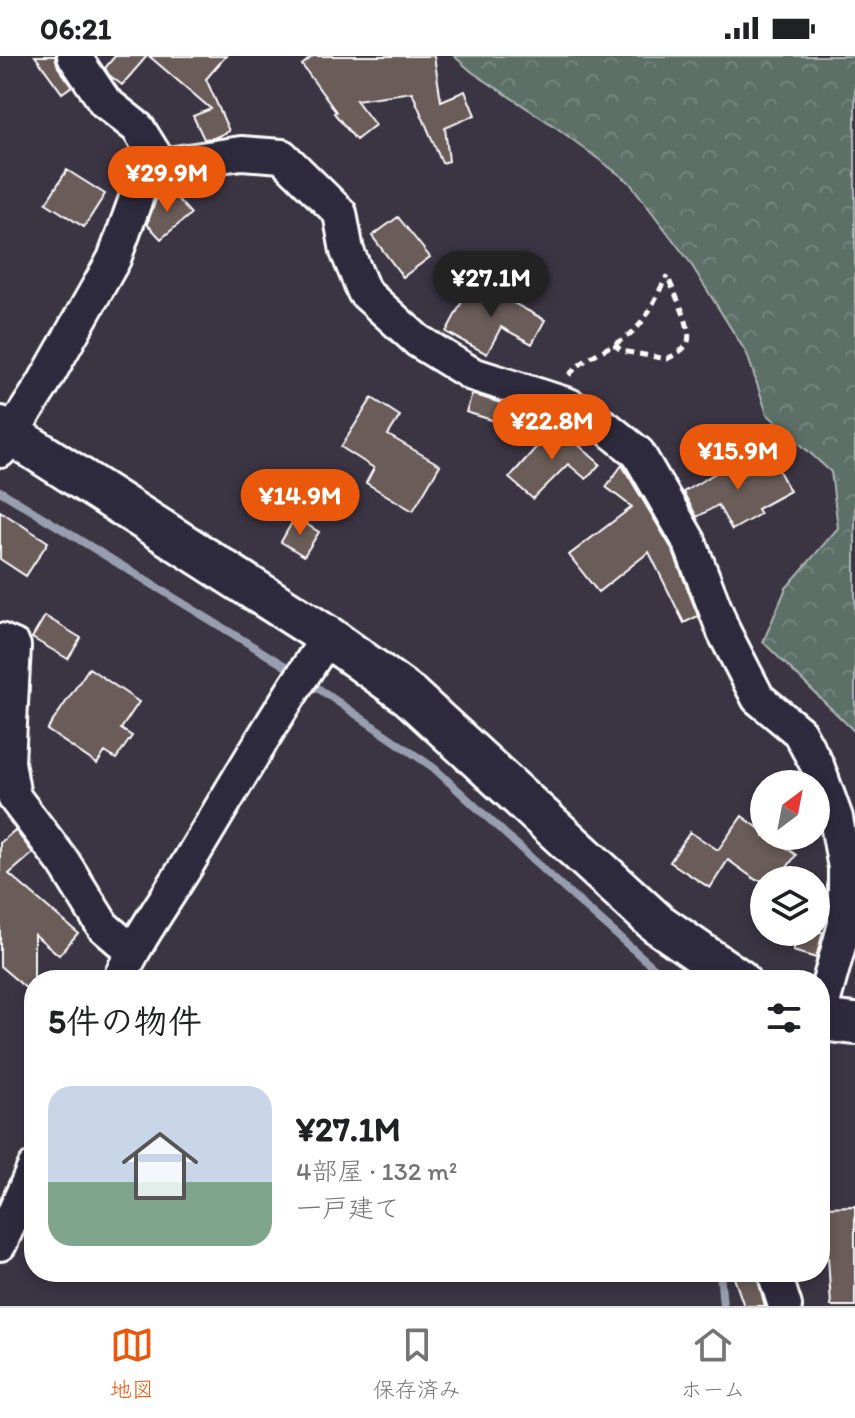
<!DOCTYPE html>
<html lang="ja">
<meta charset="utf-8">
<style>
body{margin:0;font-family:Itim,"Klee One",sans-serif;background:#f2f2f2;color:#202124;height:100vh;display:flex;flex-direction:column;font-size:30px;white-space:nowrap}
*{box-sizing:border-box;margin:0}
p{font-size:26px;color:#757577}
.icon{flex:none;width:44px;height:44px;fill:none;stroke:currentColor;stroke-width:2;stroke-linecap:round;stroke-linejoin:round}
.map{position:relative;flex:1;overflow:hidden}
.panel{position:absolute;left:24px;top:914px;width:806px;height:312px;display:flex;flex-direction:column;background:#fff;border-radius:32px;box-shadow:0 4px 12px #0003}
.panel>*{flex:none}
.needle{width:52px;rotate:32deg}
.buttons{position:absolute;left:750px;top:714px;display:grid;gap:16px}
.buttons a{display:grid;place-items:center;width:80px;height:80px;border-radius:50%;background:#fff;box-shadow:0 4px 12px #0003;font-size:40px}
.price{position:absolute;translate:-50% -68px;padding:0 18px;border-radius:28px;background:#ea580c;color:#fff;font-size:26px;line-height:52px;filter:drop-shadow(0 2px 4px #0008)}
.price::after{content:'';position:absolute;left:50%;top:48px;width:24px;height:18px;margin-left:-12px;background:inherit;clip-path:polygon(0 0,100% 0,50% 100%)}
.price.current{background:#222;color:#fff}
ul{padding:0;list-style:none}
li{display:flex;align-items:center;gap:24px;height:200px;padding:0 24px}
li span{display:grid;place-items:center;flex:none;width:224px;height:160px;border-radius:24px;color:#555}
li>.icon{margin-inline-start:auto}
span .icon{width:96px;height:96px;fill:#fffc;stroke-width:1}
li b{font-size:34px}
h2{display:flex;justify-content:space-between;align-items:center;height:96px;padding:0 24px;font-size:34px}
.status{display:flex;justify-content:space-between;align-items:center;height:56px;padding:0 40px;background:#fff;direction:ltr}
.status svg{height:22px;fill:currentColor}
.menu{display:flex;justify-content:space-around;align-items:center;height:112px;border-top:2px solid #e0e0e0;background:#fff;font-size:22px;color:#757577}
.menu a{display:grid;justify-items:center;gap:4px}
.menu .current{color:#ea580c}
.map>svg:first-child{display:block}
</style>
<div class="status"><b>06:21</b><svg viewBox="0 0 49 12"><path d="M0 12V9h3v3zM5 12V6h3v6zM10 12V3h3v9zM15 12V0h3v12zM26 1h20v11H26zM47 4h2v5h-2z"/></svg></div>
<div class="map">
<svg width="855" height="1250" viewBox="0 0 855 1250">
<defs>
<pattern id="forest-crowns" width="20" height="18" patternUnits="userSpaceOnUse" patternTransform="scale(2)"><rect width="20" height="18" fill="#5b6f67"/><path d="M2 6a3 3 0 1 1 6 0M12 15a3 3 0 1 1 6 0" fill="none" stroke="#74857e"/></pattern>
</defs>
<rect width="100%" height="100%" fill="#3b3443"/>
<filter id="ink" filterUnits="userSpaceOnUse"><feTurbulence type="fractalNoise" baseFrequency=".0125" numOctaves="2"/><feDisplacementMap in="SourceGraphic" scale="16" xChannelSelector="R" yChannelSelector="G"/><feConvolveMatrix kernelMatrix="1 2 1 2 8 2 1 2 1" color-interpolation-filters="sRGB"/></filter>
<g filter="url(#ink)">
<path fill="url(#forest-crowns)" stroke="#adb7b3" stroke-width="2" d="M454,0H855V676L763,586L786,532L838,472L831,416L767,358L747,298L689,205L629,126L557,72L472,16Z"/>
<g fill="none" stroke-linecap="round" stroke-linejoin="round">
<path stroke="#979eaf" stroke-width="8" d="M0,435L295,616
M306,624L434,712L568,836L668,924
M720,1216L723,1250"/>
</g>
<path fill="#6b5b59" stroke="#fff" stroke-width="2" d="M35,0H55L58,11L72,30L62,37Z
M115,0H147L122,29L109,19L105,12Z
M149,0H226L206,23L229,75L214,82L204,83L193,60L211,53Z
M313,0H434L441,45L465,35L475,59L445,72L449,105L442,107L412,36L356,44L375,69L356,84L334,57L336,56L302,9Z
M67,114L105,138L84,171L46,147Z
M167,131L191,158L161,183L147,168L156,144Z
M398,161L430,201L403,221L372,180Z
M473,225L545,264L532,288L501,271L487,298L446,276Z
M472,338L504,348L498,366L466,356Z
M372,342L400,360L388,379L440,409L413,455L366,427L374,412L341,391Z
M556,369L600,408L586,423L568,408L533,443L509,422Z
M772,402L790,435L757,453L760,458L732,474L718,449L697,461L683,436L731,408L739,421Z
M622,409L672,493L698,560L684,567L649,496L598,536L569,499L632,451L606,431Z
M0,455L48,486L26,520L0,503Z
M295,461L319,476L304,500L281,486Z
M45,560L81,582L68,603L32,582Z
M89,612L139,646L121,673L132,680L116,703L105,696L97,708L47,674Z
M742,760L764,776V780H770L796,799L778,824H756L728,804L710,832L670,806L690,776L718,794Z
M15,774L33,797L9,818L78,877L59,899L34,878V939L0,910V787Z
M799,876H823L816,902L793,895Z
M855,1150V1250H831L825,1151Z
M732,1216H756L765,1250H744Z"/>
<g fill="none" stroke-linecap="round" stroke-linejoin="round">
<defs>
<path id="minor" d="M74,0L105,46L138,72L161,109
M0,395L42,330L114,203L139,134L161,109L241,97L282,100L340,157L347,195L364,236L418,285L472,318L569,349L607,372L638,397L689,485L724,576L758,642L799,676L817,709L836,762L845,812V868L820,958
M0,584L14,590L8,706L14,741L64,807L103,870L132,895
M119,924C137,883 164,847 187,809C233,732 278,655 328,581
M0,1188L34,1112
M774,1216L785,1250"/>
<path id="tertiary" d="M0,371L328,581L410,640L657,867L739,924
M820,964L855,968"/>
</defs>
<use href="#minor" stroke="#fff" stroke-width="38"/>
<use href="#tertiary" stroke="#fff" stroke-width="46"/>
<path stroke="#fff" stroke-width="5" stroke-dasharray="8 6" stroke-linecap="butt" d="M614,288L622,295L667,303C674,299 683,295 687,288C695,274 673,236 668,221
M569,319C588,298 608,294 629,279C647,266 656,240 667,220"/>
<use href="#minor" stroke="#2f2a3d" stroke-width="32"/>
<use href="#tertiary" stroke="#2f2a3d" stroke-width="40"/>
</g>
</g>
</svg>
<div class="buttons">
<a><svg class="needle" viewBox="-14 -14 28 28"><path d="M0-13l5 13h-10z" fill="#e53935"/><path d="M0 13l5-13h-10z" fill="#757577"/></svg></a>
<a><svg class="icon" aria-label="layers" viewBox="0 0 24 24"><path d="M12 4l9 5-9 5-9-5zM3 14l9 5 9-5"/></svg></a>
</div>
<b class="price" style="left:167px;top:158px">¥29.9M</b>
<b class="price current" style="left:491px;top:263px">¥27.1M</b>
<b class="price" style="left:552px;top:406px">¥22.8M</b>
<b class="price" style="left:738px;top:436px">¥15.9M</b>
<b class="price" style="left:300px;top:481px">¥14.9M</b>
<section class="panel">
<h2>5件の物件<svg class="icon" aria-label="filters" viewBox="0 0 24 24"><path d="M4 7h16M4 17h16"/><circle cx="9" cy="7" r="2"/><circle cx="15" cy="17" r="2"/></svg></h2>
<ul>
<li><span style="background:linear-gradient(#c9d6e8 60%,#7fa58c 0)"><svg class="icon" aria-label="home" viewBox="0 0 24 24"><path d="M3 11l9-7 9 7M6 9v11h12V9"/></svg></span><div><b>¥27.1M</b><p>4部屋 · 132 m²</p><p>一戸建て</p></div></li>
</ul>
</section>
</div>
<nav class="menu">
<a class="current"><svg class="icon" aria-label="map" viewBox="0 0 24 24"><path d="M3 6l6-2 6 2 6-2v14l-6 2-6-2-6 2zM9 4v14M15 6v14"/></svg>地図</a>
<a><svg class="icon" aria-label="saved" viewBox="0 0 24 24"><path d="M7 4h10v16l-5-4-5 4z"/></svg>保存済み</a>
<a><svg class="icon" aria-label="home" viewBox="0 0 24 24"><path d="M3 11l9-7 9 7M6 9v11h12V9"/></svg>ホーム</a>
</nav>
